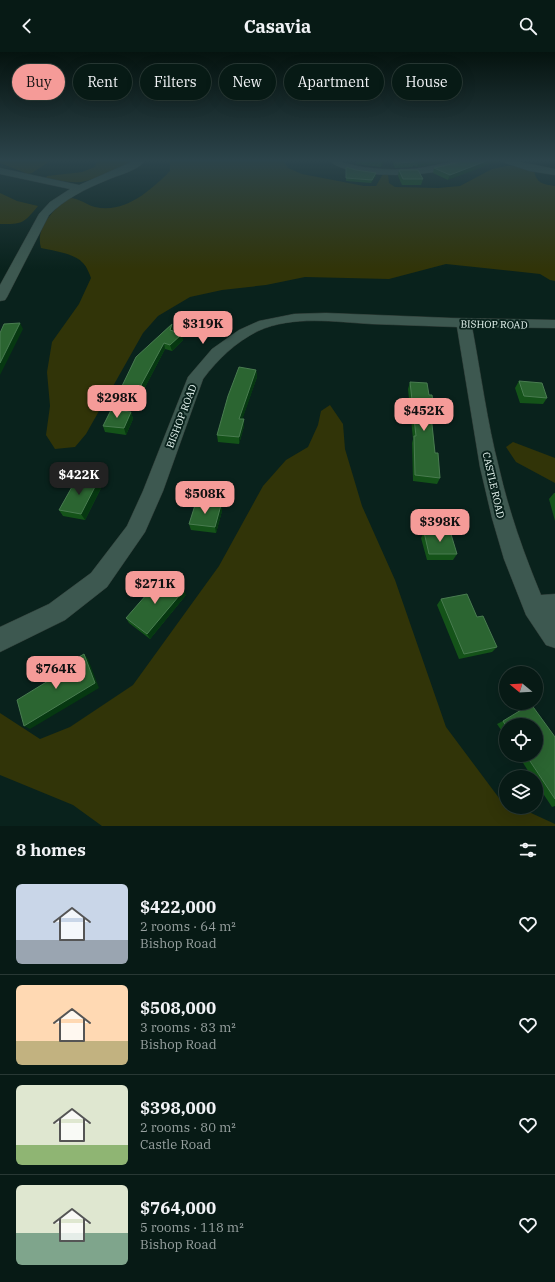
<!DOCTYPE html>
<meta charset="utf-8">
<style>
body{margin:0;font-family:"IBM Plex Serif",serif;background:#152722;color:#f1f3f6;height:100vh;display:flex;flex-direction:column;font-size:15px;white-space:nowrap}
*{box-sizing:border-box;margin:0}
p{font-size:13px;color:#98a1a0}
.icon{flex:none;width:22px;height:22px;fill:none;stroke:currentColor;stroke-width:2;stroke-linecap:round;stroke-linejoin:round}
.map{position:relative;height:774px;overflow:hidden}
.panel{display:flex;flex-direction:column;background:#071a15;flex:1}
.panel>*{flex:none}
.top-card{position:absolute;left:12px;top:12px;width:531px;height:36px;display:flex;gap:8px}
.needle{width:26px;rotate:288deg}
.fabs{position:absolute;left:499px;top:614px;display:grid;gap:8px}
.fabs a{display:grid;place-items:center;width:44px;height:44px;border-radius:50%;background:#071a15;box-shadow:0 4px 16px #0002,0 0 0 1px #283834;font-size:20px}
.price{position:absolute;translate:-50% -34px;padding:0 9px;border-radius:8px;background:#f59b98;color:#111;font-size:13px;line-height:26px;filter:drop-shadow(0 1px 2px #0008)}
.price::after{content:'';position:absolute;left:50%;top:24px;width:12px;height:9px;margin-left:-6px;background:inherit;clip-path:polygon(0 0,100% 0,50% 100%)}
.price.selected{background:#222;color:#fff}
ul{padding:0;list-style:none}
li{display:flex;align-items:center;gap:12px;height:100px;padding:0 16px}
li+li{border-top:1px solid #283834}
li span{display:grid;place-items:center;flex:none;width:112px;height:80px;border-radius:6px;color:#555}
li>.icon{margin-inline-start:auto}
span .icon{width:48px;height:48px;fill:#fffc;stroke-width:1}
li b{font-size:17px}
h2{display:flex;justify-content:space-between;align-items:center;height:48px;padding:0 16px;font-size:17px}
.tag{padding:0 14px;border-radius:18px;background:#071a15;box-shadow:0 4px 16px #0002,0 0 0 1px #283834;font-size:14px;line-height:36px}
.tag.selected{background:#f59b98;color:#111}
header{display:flex;justify-content:space-between;align-items:center;height:52px;padding:0 16px;background:#071a15;font-size:18px;font-weight:700}
.map>svg:first-child{display:block}
</style>
<header><svg class="icon" aria-label="back" viewBox="0 0 24 24"><path d="M15 5l-7 7 7 7"/></svg>Casavia<svg class="icon" aria-label="search" viewBox="0 0 24 24"><circle cx="10" cy="10" r="6"/><path d="M15 15l6 6"/></svg></header>
<div class="map">
<svg width="555" height="774" viewBox="0 0 555 774">
<rect width="100%" height="100%" fill="#09221c"/>
<path fill="#313408" d="M0,109H50L32,121L28,122L0,111Z
M97,109H134C117,117 99,127 81,130C69,131 57,128 46,126L47,124L82,120L95,115Z
M168,109H283L288,116L302,122L364,134H376L383,122L388,123L389,131L395,135L438,136L460,134L492,117L507,114H513L534,119C537,132 543,132 555,134V229L550,228L540,222L446,212L389,227L305,225L266,233L222,238L190,245L158,264L143,281L86,382L75,395L55,397L46,383L50,354L47,320L52,290L79,252L91,226C89,221 87,215 83,211C74,201 54,199 41,196C35,176 53,159 67,146C78,145 85,152 95,155C125,162 151,138 170,119V111Z
M0,141L17,149L38,154C23,172 23,172 0,172Z
M330,353L343,372L345,397L362,454L395,528L446,675L499,746L506,749V755H518L555,772V774H102L73,753L0,723V661L40,687L70,675L133,633L219,514L263,434L286,408L308,395L318,373L321,359Z
M513,390L555,406V431L516,410L506,395Z"/>
<g fill="none" stroke-linecap="round" stroke-linejoin="round">
<defs>
<path id="street" d="M134,109H145C137,119 118,123 107,128C85,137 65,147 49,163L7,245L5,248L0,249V233L39,162L50,150L70,137L0,122V116L79,133Z
M330,109C341,109 351,113 363,115C377,117 392,118 406,117C427,117 445,109 464,109C446,127 347,128 330,109Z
M504,109C521,109 538,114 555,117V123L530,119L505,111Z
M326,261L451,266L555,268V276L472,275C481,322 487,370 499,416C509,460 524,502 541,543L555,542V596L546,593L526,563L504,507L492,466L480,415L457,275C429,274 401,273 372,272C335,270 293,263 258,279C236,290 218,307 203,327L163,439L145,480L107,535L65,568L0,600V575L49,552L91,521L127,474L143,439L188,325L212,297L239,278L259,269L294,262Z"/>
</defs>
<use href="#street" stroke="#2f3b36" stroke-width="1"/>
<use href="#street" fill="#3d5850" fill-rule="evenodd"/>
</g>
<path fill="#145319" d="M356,109H385L381,115L356,112Z
M392,109H448L417,115L413,113V115L395,116Z
M456,111L448,128L433,121L434,116Z
M346,115L356,118L376,121V124L371,131L346,129Z
M399,118L423,127L421,133H402L398,124Z
M173,278V279L183,288L172,299L165,297L142,341L124,340L122,334Z
M256,318L257,325L242,367H244V374L239,392L218,390L217,383Z
M519,329L547,346L543,352L520,351L515,336Z
M410,330L429,343L435,363L432,370L435,401L440,426L437,432L413,429L412,391L413,387L408,337Z
M131,360L133,367L126,383L105,380L103,374Z
M101,436L85,468L63,464L59,458Z
M554,441H555V469L549,447Z
M221,453L222,459L216,481L191,478L189,472Z
M424,480L457,502L453,508H427L421,486Z
M186,543L150,587L129,571L126,566Z
M441,547L477,565L497,595L492,600L459,607L437,553Z
M503,669L555,685V754L552,755L536,731V725H532L518,703H536L506,673V685L497,672Z"/>
<path fill="#063811" d="M382,109H385L381,115L382,110Z
M422,109H448L417,115L418,110Z
M486,109H498L448,128L450,123Z
M376,121V124L371,131L372,128Z
M20,271L23,277L0,323V311Z
M172,272L173,278L172,284L170,278Z
M182,282L183,288L172,299L170,293Z
M164,291L165,297L142,341L140,335Z
M256,318L257,325L240,374L239,367Z
M131,360L133,367L126,383L124,376Z
M244,367V374L239,392V385Z
M98,429L101,436L85,468L81,462Z
M221,453L222,459L216,481L215,475Z
M184,538L186,543L150,587L147,582Z
M84,602L88,607L99,636L30,677L24,674Z"/>
<path fill="#2b6531" stroke="#497c50" d="M395,109H413L414,110L396,111Z
M460,109H486L450,123L434,116L456,111Z
M346,115L356,118L376,121L372,128L346,126Z
M399,118H418L423,127H403Z
M20,271L0,311V281L4,272Z
M172,272L170,278L182,282L170,293L164,291L140,335L122,334L136,305Z
M239,315L256,318L239,367H244L239,385L217,383L228,344Z
M519,329L542,331L547,346L524,344Z
M410,330L427,331L429,343H432L435,363H431L435,401H438L440,426L415,423L414,384H416Z
M111,358L131,360L124,376L103,374Z
M77,426L98,429L81,462L59,458Z
M196,450L221,453L215,475L189,472Z
M450,479L457,502H429L424,480Z
M165,525L184,538L147,582L126,566L147,542L149,543Z
M467,542L477,565L483,564L497,595L464,602L441,547Z
M84,602L95,631L24,674L17,648L48,629L46,624Z
M531,652L555,685V747L526,703H536V673H506V674L503,669Z"/>
<linearGradient id="sky" x2="0" y2="1"><stop stop-color="#05130f"/><stop offset="0.5" stop-color="#2c444b"/><stop offset="1" stop-color="#2c444b" stop-opacity="0"/></linearGradient>
<rect width="555" height="217" fill="url(#sky)"/>
<g text-anchor="middle" stroke-width="4" stroke-linejoin="round" paint-order="stroke">
<g font-size="10" fill="#eaf9f4" stroke="#09221c">
<text transform="translate(494 272) rotate(1)" y="4">BISHOP ROAD</text>
<text transform="translate(181 364) rotate(-69)" y="4">BISHOP ROAD</text>
<text transform="translate(494 433) rotate(77)" y="4">CASTLE ROAD</text>
</g>
</g>
</svg>
<div class="fabs">
<a><svg class="needle" viewBox="-14 -14 28 28"><path d="M0-13l5 13h-10z" fill="#e53935"/><path d="M0 13l5-13h-10z" fill="#98a1a0"/></svg></a>
<a><svg class="icon" aria-label="locate" viewBox="0 0 24 24"><circle cx="12" cy="12" r="6"/><path d="M12 2v4M12 18v4M2 12h4M18 12h4"/></svg></a>
<a><svg class="icon" aria-label="layers" viewBox="0 0 24 24"><path d="M12 4l9 5-9 5-9-5zM3 14l9 5 9-5"/></svg></a>
</div>
<b class="price" style="left:203px;top:293px">$319K</b>
<b class="price" style="left:117px;top:367px">$298K</b>
<b class="price" style="left:424px;top:380px">$452K</b>
<b class="price selected" style="left:79px;top:444px">$422K</b>
<b class="price" style="left:205px;top:463px">$508K</b>
<b class="price" style="left:440px;top:491px">$398K</b>
<b class="price" style="left:155px;top:553px">$271K</b>
<b class="price" style="left:56px;top:638px">$764K</b>
<div class="top-card">
<a class="tag selected">Buy</a>
<a class="tag">Rent</a>
<a class="tag">Filters</a>
<a class="tag">New</a>
<a class="tag">Apartment</a>
<a class="tag">House</a>
</div>
</div>
<section class="panel">
<h2>8 homes<svg class="icon" aria-label="filters" viewBox="0 0 24 24"><path d="M4 7h16M4 17h16"/><circle cx="9" cy="7" r="2"/><circle cx="15" cy="17" r="2"/></svg></h2>
<ul>
<li><span style="background:linear-gradient(#c9d6e8 70%,#9aa5b1 0)"><svg class="icon" aria-label="home" viewBox="0 0 24 24"><path d="M3 11l9-7 9 7M6 9v11h12V9"/></svg></span><div><b>$422,000</b><p>2 rooms · 64 m²</p><p>Bishop Road</p></div><svg class="icon" aria-label="heart" viewBox="0 0 24 24"><path d="M12 20l-8-8c-3-5 5-10 8-4 3-6 11-1 8 4z"/></svg></li>
<li><span style="background:linear-gradient(#ffd9b3 70%,#c2b280 0)"><svg class="icon" aria-label="home" viewBox="0 0 24 24"><path d="M3 11l9-7 9 7M6 9v11h12V9"/></svg></span><div><b>$508,000</b><p>3 rooms · 83 m²</p><p>Bishop Road</p></div><svg class="icon" aria-label="heart" viewBox="0 0 24 24"><path d="M12 20l-8-8c-3-5 5-10 8-4 3-6 11-1 8 4z"/></svg></li>
<li><span style="background:linear-gradient(#dfe7d0 75%,#8fb573 0)"><svg class="icon" aria-label="home" viewBox="0 0 24 24"><path d="M3 11l9-7 9 7M6 9v11h12V9"/></svg></span><div><b>$398,000</b><p>2 rooms · 80 m²</p><p>Castle Road</p></div><svg class="icon" aria-label="heart" viewBox="0 0 24 24"><path d="M12 20l-8-8c-3-5 5-10 8-4 3-6 11-1 8 4z"/></svg></li>
<li><span style="background:linear-gradient(#dfe7d0 60%,#7fa58c 0)"><svg class="icon" aria-label="home" viewBox="0 0 24 24"><path d="M3 11l9-7 9 7M6 9v11h12V9"/></svg></span><div><b>$764,000</b><p>5 rooms · 118 m²</p><p>Bishop Road</p></div><svg class="icon" aria-label="heart" viewBox="0 0 24 24"><path d="M12 20l-8-8c-3-5 5-10 8-4 3-6 11-1 8 4z"/></svg></li>
</ul>
</section>
